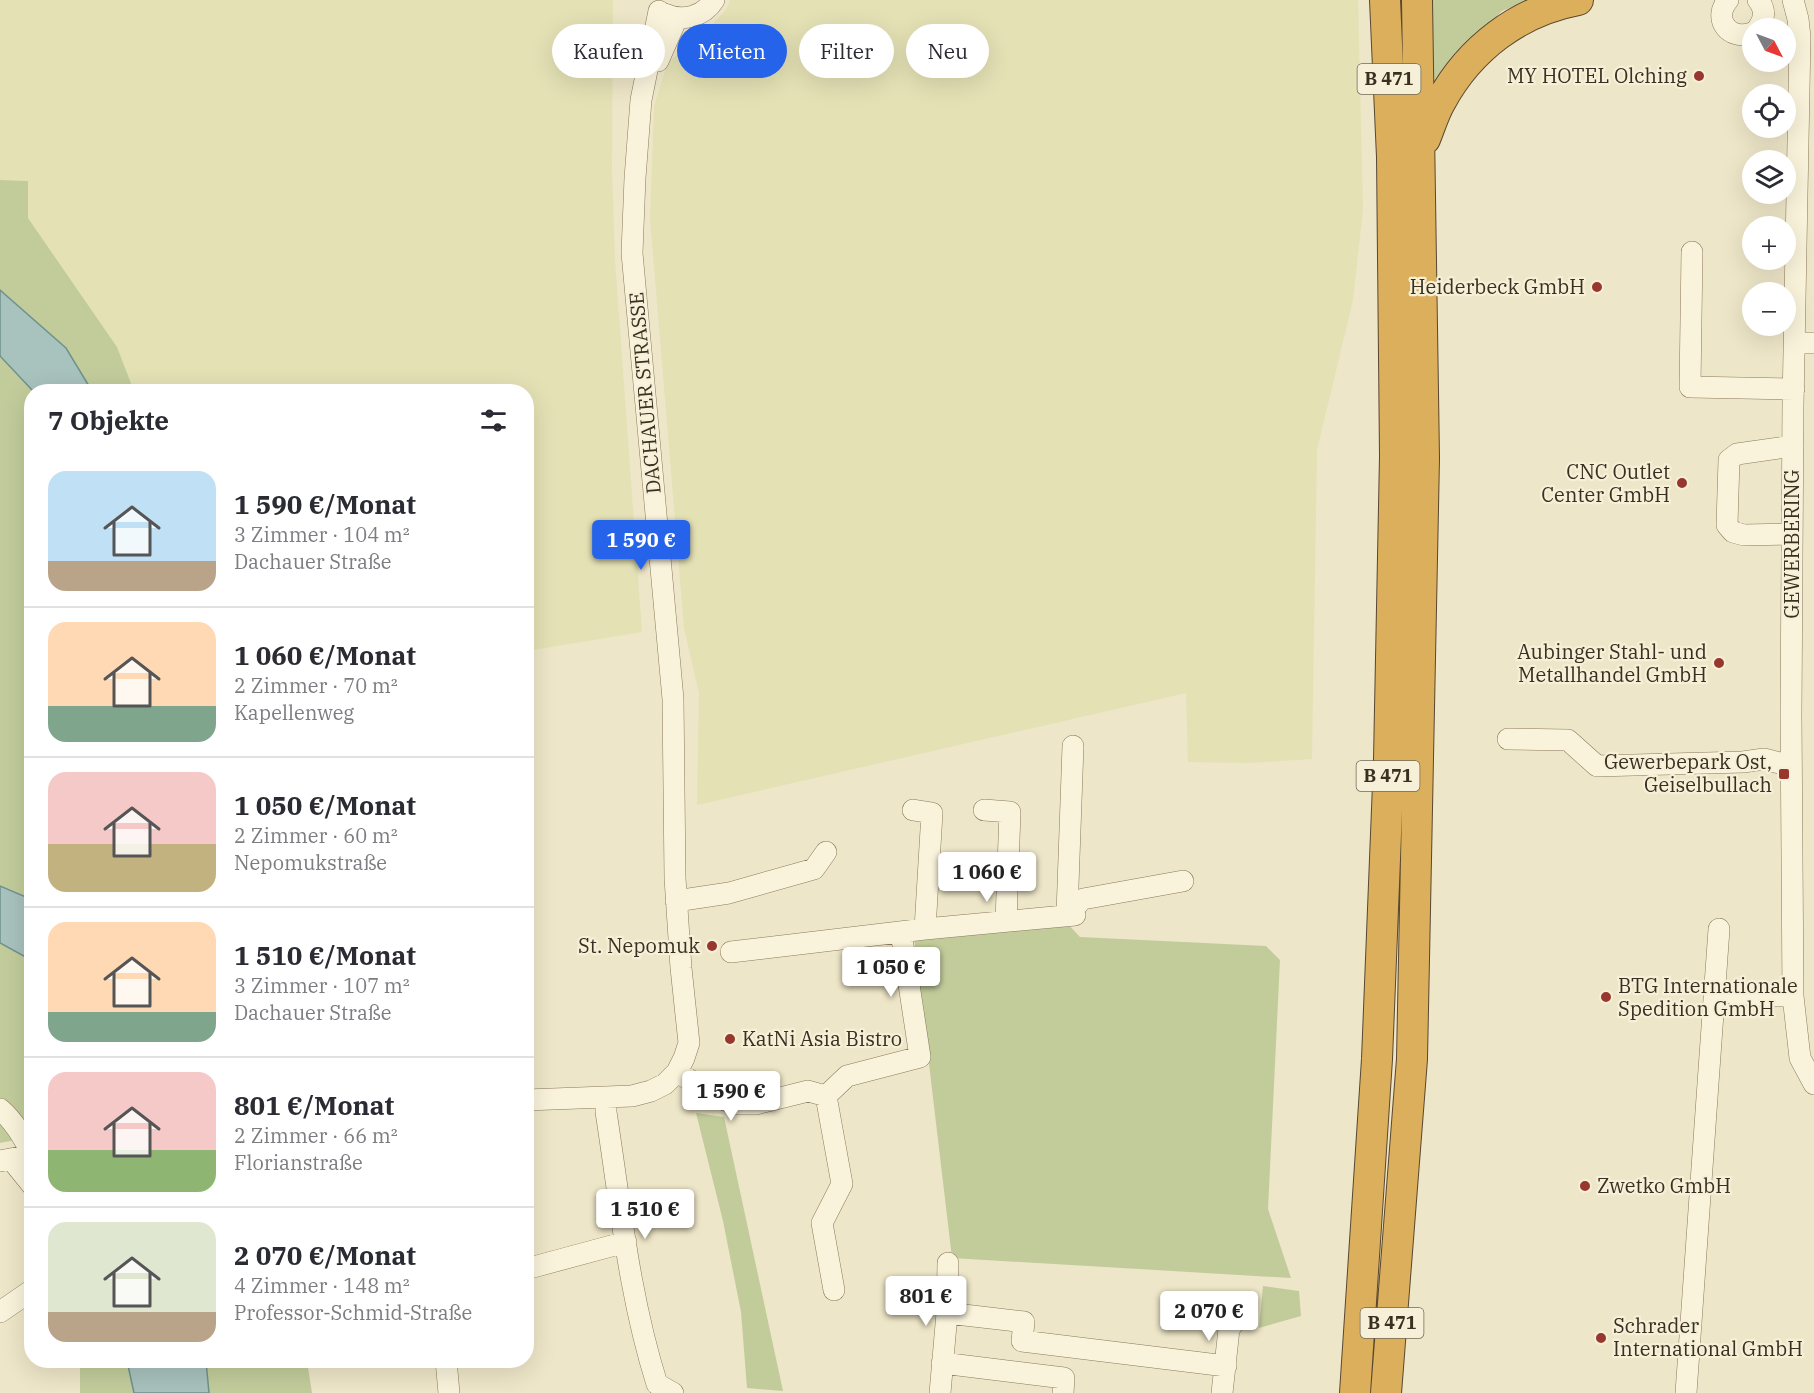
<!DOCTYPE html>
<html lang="de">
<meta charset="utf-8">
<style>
body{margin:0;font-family:"IBM Plex Serif",serif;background:#f2f2f3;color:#2b2b33;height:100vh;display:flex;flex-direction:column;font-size:22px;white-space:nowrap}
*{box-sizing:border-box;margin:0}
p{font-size:20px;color:#7c7c81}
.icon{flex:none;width:33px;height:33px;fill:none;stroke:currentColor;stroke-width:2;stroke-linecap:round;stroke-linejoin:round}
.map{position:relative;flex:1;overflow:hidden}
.sheet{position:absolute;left:24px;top:384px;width:510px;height:984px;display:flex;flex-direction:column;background:#fff;border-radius:24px;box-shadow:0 6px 24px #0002}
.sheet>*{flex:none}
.top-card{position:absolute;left:552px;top:24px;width:570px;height:54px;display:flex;gap:12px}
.needle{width:39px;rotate:131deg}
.fabs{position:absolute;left:1742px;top:18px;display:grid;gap:12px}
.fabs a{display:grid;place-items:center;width:54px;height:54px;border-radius:50%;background:#fff;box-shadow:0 6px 24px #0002;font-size:30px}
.price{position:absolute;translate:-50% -51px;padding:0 14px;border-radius:6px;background:#fff;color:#222;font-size:20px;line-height:39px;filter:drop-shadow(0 2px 3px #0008)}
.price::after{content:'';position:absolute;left:50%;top:36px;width:18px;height:14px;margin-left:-9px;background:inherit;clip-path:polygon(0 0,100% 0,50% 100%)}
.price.current{background:#2563eb;color:#fff}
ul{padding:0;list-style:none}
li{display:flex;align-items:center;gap:18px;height:150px;padding:0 24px}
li+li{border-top:2px solid #e1e1e2}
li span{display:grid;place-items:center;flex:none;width:168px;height:120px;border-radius:18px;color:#555}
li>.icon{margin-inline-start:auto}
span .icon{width:72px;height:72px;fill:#fffc;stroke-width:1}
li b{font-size:26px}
h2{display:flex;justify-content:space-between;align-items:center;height:72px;padding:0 24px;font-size:26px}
.tag{padding:0 21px;border-radius:27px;background:#fff;box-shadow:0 6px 24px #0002;font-size:21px;line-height:54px}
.tag.current{background:#2563eb;color:#fff}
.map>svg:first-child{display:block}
</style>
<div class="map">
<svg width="1814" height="1393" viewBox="0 0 1814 1393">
<rect width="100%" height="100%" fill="#eee6c8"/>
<path fill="#e4e1b5" d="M0,0H613L612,169L615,261L642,632L527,651L526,392L134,391L117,347L28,218V181L0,180Z
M730,0H1358L1363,209L1353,300L1317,450L1312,759L1248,763L1188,762L1186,693L697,805L699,693L684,628L650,218L654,106L668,62L697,39L726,10Z"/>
<path fill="#c2cc9b" d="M1423,0H1530L1502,11L1463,48L1425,110Z
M0,180L28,181V218L117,347L134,391H92L66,348L0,290Z
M0,356L33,391L32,392V824L27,899L0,886Z
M1065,921L1080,937L1266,946L1280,960L1268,1209L1291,1278L952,1258L914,937Z
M0,943L32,960L31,1137L0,1143Z
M696,1113L724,1117L783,1391L747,1388L741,1312L723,1221Z
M1263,1286L1299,1291L1301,1316L1259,1328Z
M80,1361H127L134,1393H80Z
M206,1361H307L312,1393H209Z"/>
<path fill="#a8c2bd" stroke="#6f918c" stroke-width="1.5" d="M0,290L66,348L92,391H33L0,356Z
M31,824V960L0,943V886L28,898Z
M127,1361H206L209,1393H134Z"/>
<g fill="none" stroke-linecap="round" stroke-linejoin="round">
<defs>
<path id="minor" d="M1728,0C1712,19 1729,41 1752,33
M1758,0C1766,9 1765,19 1758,28
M1793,0L1798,19L1800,37L1793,405L1791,715L1793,996L1800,1058L1814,1084
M665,14C683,22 703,17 714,0
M658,61L677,18
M1692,252L1690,387L1794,389
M1795,343H1814
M1792,534L1744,535L1733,532L1727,525L1729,460L1737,454L1793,446
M1508,739L1568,740L1597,766L1743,762L1764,759L1791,766
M913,810L932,813L925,929
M984,810L1010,812L1006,921
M676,901L729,893L814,869L826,852
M1067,914L1073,746
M1067,914L1083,899L1183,881
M731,952L925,929L1075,915
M1714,991L1764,996H1793
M677,1072L719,1098L737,1104H756L808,1091L826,1096L847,1076L920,1057L901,932
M826,1096L842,1184L822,1223L834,1290
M606,1097V1112C620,1202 629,1296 657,1384L673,1393
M526,1100L632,1096L651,1091L665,1084L677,1072L684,1058L689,1043L681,968L675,878L673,699L632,253L635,178L641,100L659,11
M0,1109C13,1120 25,1139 32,1155L0,1161
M11,1159L32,1185
M526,1269L626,1242
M0,1312L32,1290
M947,1313L1024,1322L1022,1341L1226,1366
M446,1360L449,1393
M942,1363L1064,1378L1063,1393
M940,1393L947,1313L948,1263
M1222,1393L1229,1329L1244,1310
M1686,1393L1719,929"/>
<path id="highway" d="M1425,139C1430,127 1434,113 1441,101C1470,48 1519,11 1578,0
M1355,1393L1377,1059L1389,759L1395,456L1392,157L1385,0
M1386,1393L1412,1059L1424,458L1417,0"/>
</defs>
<use href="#minor" stroke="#8a795d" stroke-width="22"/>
<use href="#highway" stroke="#584731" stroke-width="32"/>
<use href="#minor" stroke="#f9f3db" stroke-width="21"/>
<use href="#highway" stroke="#dbaf5b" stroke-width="30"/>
</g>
<g fill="#98372d" stroke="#f5f0d7" stroke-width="2">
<circle cx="1699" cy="76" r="6"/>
<circle cx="1597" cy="287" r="6"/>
<circle cx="1682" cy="483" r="6"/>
<circle cx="1719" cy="663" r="6"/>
<rect x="1778" y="768" width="12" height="12" rx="3"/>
<circle cx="712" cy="946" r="6"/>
<circle cx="1606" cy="997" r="6"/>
<circle cx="730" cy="1039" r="6"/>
<circle cx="1585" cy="1186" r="6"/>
<circle cx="1601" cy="1338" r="6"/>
</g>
<g text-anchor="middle" stroke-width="4.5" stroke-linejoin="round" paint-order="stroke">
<g fill="#f5f0d7" stroke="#726957" stroke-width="1.5">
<rect x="1357.5" y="64" width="63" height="30" rx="4.5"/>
<rect x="1356.5" y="761" width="63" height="30" rx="4.5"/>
<rect x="1360.5" y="1308" width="63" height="30" rx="4.5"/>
</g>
<g font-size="18" font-weight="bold" fill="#3a2f20">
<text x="1389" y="85">B 471</text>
<text x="1388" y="782">B 471</text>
<text x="1392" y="1329">B 471</text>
</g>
<g font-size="20" fill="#3a2f20" stroke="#f5f0d7" text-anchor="end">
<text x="1687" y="83">MY HOTEL Olching</text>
<text x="1585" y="294">Heiderbeck GmbH</text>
<text x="1670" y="479">CNC Outlet<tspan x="1670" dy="23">Center GmbH</tspan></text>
<text x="1707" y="659">Aubinger Stahl- und<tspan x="1707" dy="23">Metallhandel GmbH</tspan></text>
<text x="1772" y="769">Gewerbepark Ost,<tspan x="1772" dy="23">Geiselbullach</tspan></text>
<text x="700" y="953">St. Nepomuk</text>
<text x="1618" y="993" text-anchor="start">BTG Internationale<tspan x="1618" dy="23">Spedition GmbH</tspan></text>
<text x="742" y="1046" text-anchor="start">KatNi Asia Bistro</text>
<text x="1597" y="1193" text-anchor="start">Zwetko GmbH</text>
<text x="1613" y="1333" text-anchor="start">Schrader<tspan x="1613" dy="23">International GmbH</tspan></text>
</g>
<g font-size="20" fill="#3a2f20" stroke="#f5f0d7">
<text transform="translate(645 393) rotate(-95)" y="7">DACHAUER STRASSE</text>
<text transform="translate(1792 544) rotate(-90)" y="7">GEWERBERING</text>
</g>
</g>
</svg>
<div class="fabs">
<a><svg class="needle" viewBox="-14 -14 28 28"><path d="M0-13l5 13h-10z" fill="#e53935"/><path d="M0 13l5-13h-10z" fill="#7c7c81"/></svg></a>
<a><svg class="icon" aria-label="locate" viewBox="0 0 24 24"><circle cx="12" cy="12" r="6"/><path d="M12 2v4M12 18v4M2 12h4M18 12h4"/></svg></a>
<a><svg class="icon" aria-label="layers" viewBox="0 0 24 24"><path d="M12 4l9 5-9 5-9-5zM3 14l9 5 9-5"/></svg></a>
<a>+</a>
<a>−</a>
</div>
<b class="price current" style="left:641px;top:571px">1 590 €</b>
<b class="price" style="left:987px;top:903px">1 060 €</b>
<b class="price" style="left:891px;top:998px">1 050 €</b>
<b class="price" style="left:731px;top:1122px">1 590 €</b>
<b class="price" style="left:645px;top:1240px">1 510 €</b>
<b class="price" style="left:926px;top:1327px">801 €</b>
<b class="price" style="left:1209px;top:1342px">2 070 €</b>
<div class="top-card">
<a class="tag">Kaufen</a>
<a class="tag current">Mieten</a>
<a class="tag">Filter</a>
<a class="tag">Neu</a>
</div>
<section class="sheet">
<h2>7 Objekte<svg class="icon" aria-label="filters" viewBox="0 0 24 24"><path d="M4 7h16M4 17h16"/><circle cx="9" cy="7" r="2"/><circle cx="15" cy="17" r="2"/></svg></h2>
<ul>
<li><span style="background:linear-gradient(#bfe0f5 75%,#b9a48a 0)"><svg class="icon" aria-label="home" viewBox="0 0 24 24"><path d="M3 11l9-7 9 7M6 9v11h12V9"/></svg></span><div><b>1 590 €/Monat</b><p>3 Zimmer · 104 m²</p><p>Dachauer Straße</p></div></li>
<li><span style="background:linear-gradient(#ffd9b3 70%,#7fa58c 0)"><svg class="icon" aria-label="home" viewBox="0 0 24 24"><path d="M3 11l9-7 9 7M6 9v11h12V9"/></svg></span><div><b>1 060 €/Monat</b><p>2 Zimmer · 70 m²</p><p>Kapellenweg</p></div></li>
<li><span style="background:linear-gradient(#f6c9c9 60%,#c2b280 0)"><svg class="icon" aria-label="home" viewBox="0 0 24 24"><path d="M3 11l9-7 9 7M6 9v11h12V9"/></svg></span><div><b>1 050 €/Monat</b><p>2 Zimmer · 60 m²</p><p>Nepomukstraße</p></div></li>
<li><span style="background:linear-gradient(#ffd9b3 75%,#7fa58c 0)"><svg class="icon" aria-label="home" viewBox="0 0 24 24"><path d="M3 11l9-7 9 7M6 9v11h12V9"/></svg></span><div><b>1 510 €/Monat</b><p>3 Zimmer · 107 m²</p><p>Dachauer Straße</p></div></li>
<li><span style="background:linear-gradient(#f6c9c9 65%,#8fb573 0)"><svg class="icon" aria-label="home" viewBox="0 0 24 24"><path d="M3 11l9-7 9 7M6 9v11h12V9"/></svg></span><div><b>801 €/Monat</b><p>2 Zimmer · 66 m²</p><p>Florianstraße</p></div></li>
<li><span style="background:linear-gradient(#dfe7d0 75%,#b9a48a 0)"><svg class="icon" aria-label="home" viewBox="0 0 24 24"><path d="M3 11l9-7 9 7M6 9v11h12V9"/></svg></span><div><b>2 070 €/Monat</b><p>4 Zimmer · 148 m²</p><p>Professor-Schmid-Straße</p></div></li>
</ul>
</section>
</div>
